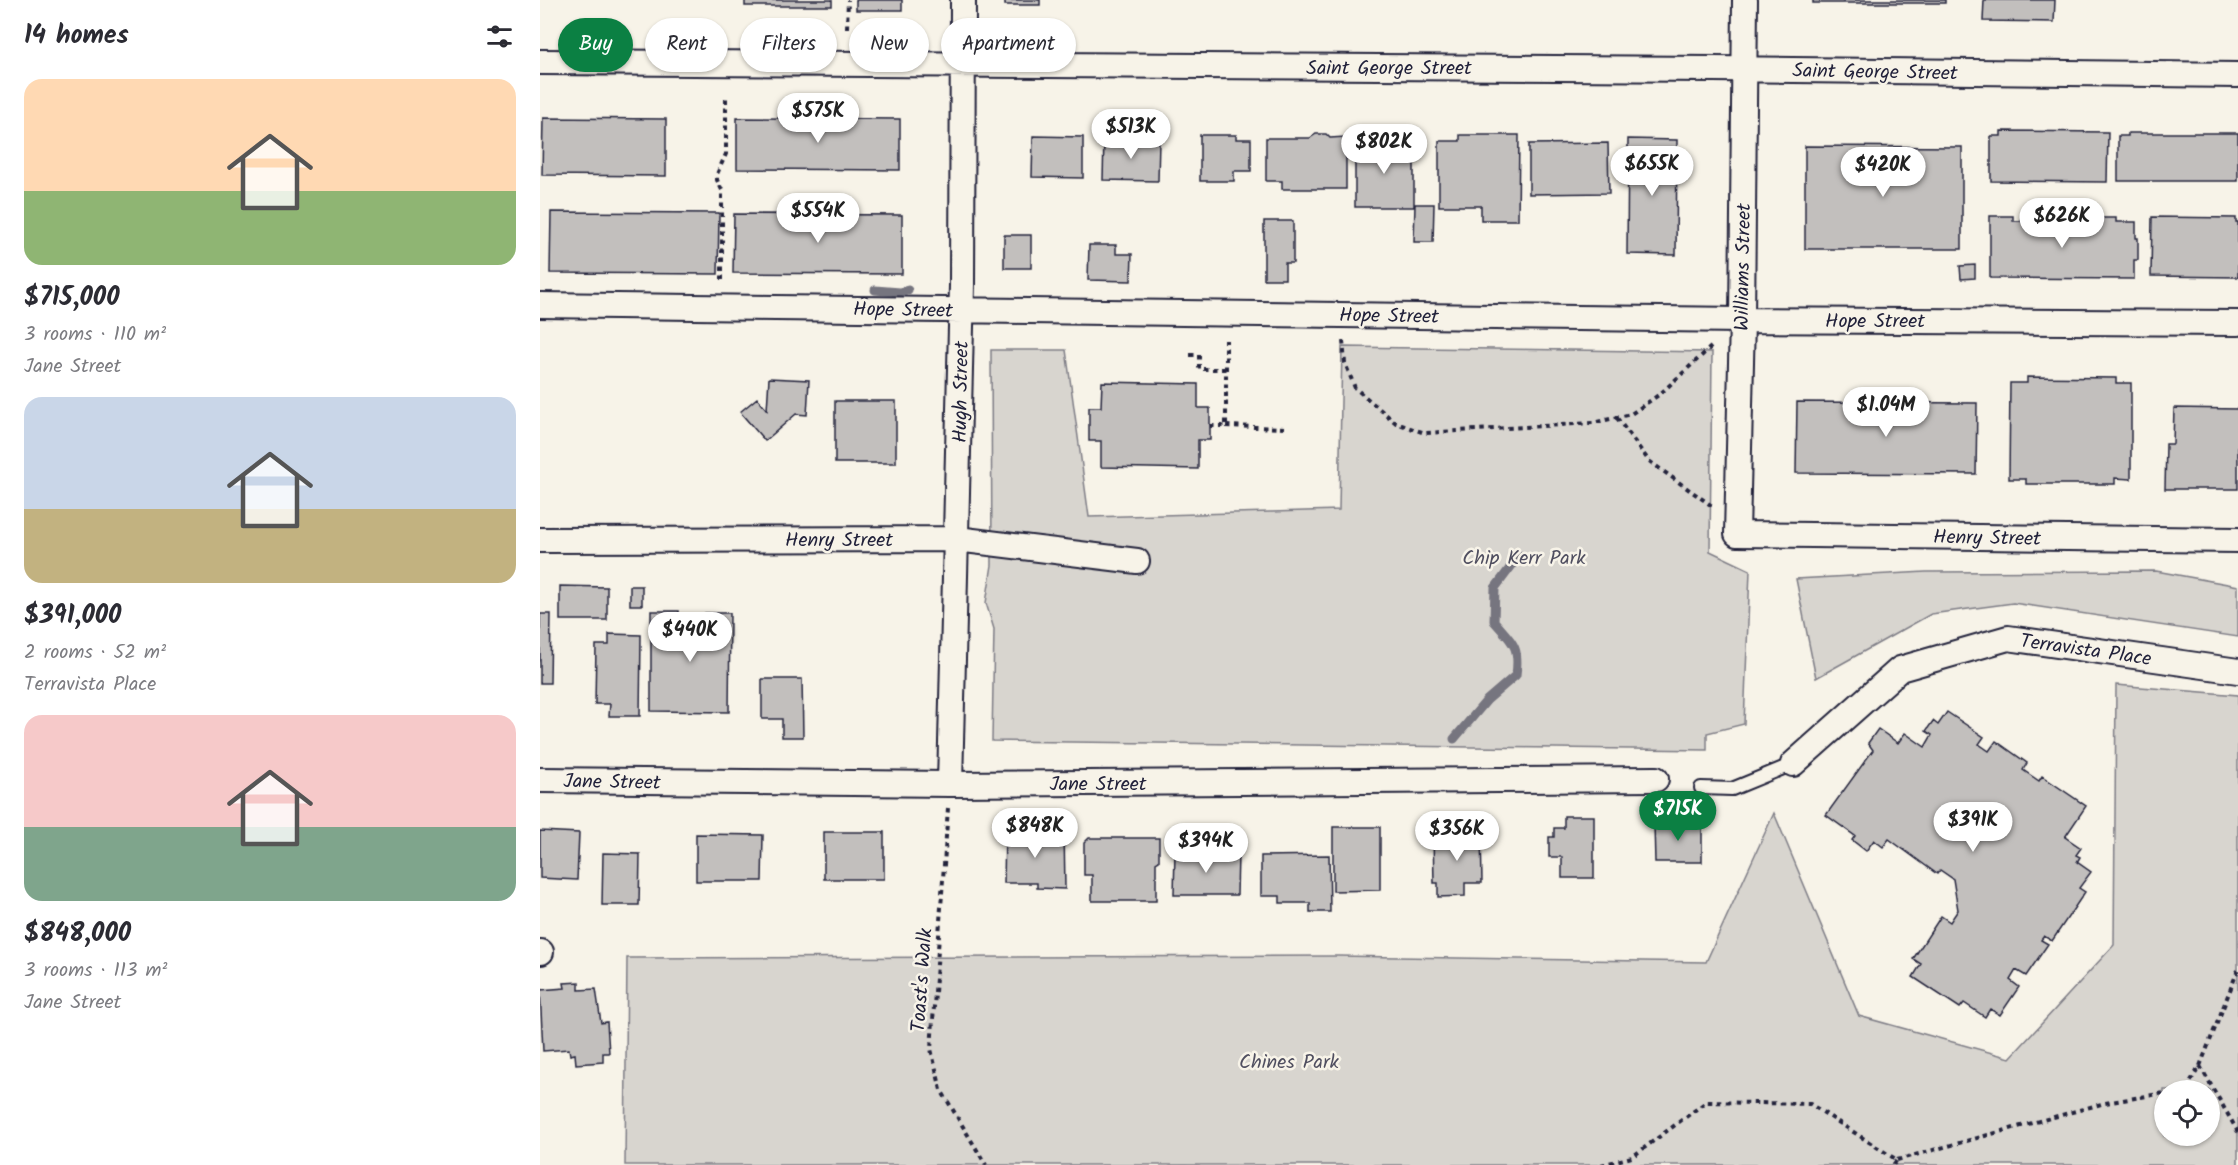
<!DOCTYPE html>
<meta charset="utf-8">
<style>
body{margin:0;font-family:Kalam,sans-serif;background:#f2f2f3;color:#2b2b33;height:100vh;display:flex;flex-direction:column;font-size:22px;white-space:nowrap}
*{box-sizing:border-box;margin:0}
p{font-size:20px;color:#7c7c81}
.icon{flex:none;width:33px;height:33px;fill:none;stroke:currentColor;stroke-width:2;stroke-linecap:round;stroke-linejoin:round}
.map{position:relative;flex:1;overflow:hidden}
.side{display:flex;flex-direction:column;background:#fff;width:540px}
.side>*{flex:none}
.hud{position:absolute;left:18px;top:18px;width:570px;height:54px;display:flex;gap:12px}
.tools{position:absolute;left:1614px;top:1080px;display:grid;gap:12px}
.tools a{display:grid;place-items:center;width:66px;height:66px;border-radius:50%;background:#fff;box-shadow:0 2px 4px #0004;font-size:30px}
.price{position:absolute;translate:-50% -51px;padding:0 14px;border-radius:21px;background:#fff;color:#222;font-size:20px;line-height:39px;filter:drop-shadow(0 2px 3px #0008)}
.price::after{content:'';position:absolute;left:50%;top:36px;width:18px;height:14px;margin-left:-9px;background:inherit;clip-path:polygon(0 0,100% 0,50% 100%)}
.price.active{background:#0b8043;color:#fff}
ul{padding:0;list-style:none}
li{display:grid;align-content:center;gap:12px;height:318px;padding:0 24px}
li span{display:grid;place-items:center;height:186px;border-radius:18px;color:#555}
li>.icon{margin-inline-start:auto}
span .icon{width:108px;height:108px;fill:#fffc;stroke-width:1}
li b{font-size:26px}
h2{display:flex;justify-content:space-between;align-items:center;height:72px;padding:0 24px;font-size:26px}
.tag{padding:0 21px;border-radius:27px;background:#fff;box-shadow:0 2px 4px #0004;font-size:21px;line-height:54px}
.tag.active{background:#0b8043;color:#fff}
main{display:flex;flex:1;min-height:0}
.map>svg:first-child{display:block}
</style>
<main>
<section class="side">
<h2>14 homes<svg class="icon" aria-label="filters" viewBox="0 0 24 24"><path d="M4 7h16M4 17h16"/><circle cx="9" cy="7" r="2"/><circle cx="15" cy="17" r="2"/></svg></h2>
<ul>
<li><span style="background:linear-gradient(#ffd9b3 60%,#8fb573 0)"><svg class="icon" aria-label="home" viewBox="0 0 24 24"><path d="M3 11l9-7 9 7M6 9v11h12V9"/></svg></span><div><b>$715,000</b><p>3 rooms · 110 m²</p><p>Jane Street</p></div></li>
<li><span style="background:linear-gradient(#c9d6e8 60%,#c2b280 0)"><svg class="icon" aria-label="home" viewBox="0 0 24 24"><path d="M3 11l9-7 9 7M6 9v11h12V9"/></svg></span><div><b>$391,000</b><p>2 rooms · 52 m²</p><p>Terravista Place</p></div></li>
<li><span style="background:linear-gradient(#f6c9c9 60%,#7fa58c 0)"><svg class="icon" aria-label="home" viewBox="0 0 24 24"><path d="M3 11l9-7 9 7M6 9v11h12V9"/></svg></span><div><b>$848,000</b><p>3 rooms · 113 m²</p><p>Jane Street</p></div></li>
</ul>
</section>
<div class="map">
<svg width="1698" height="1165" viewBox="0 0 1698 1165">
<rect width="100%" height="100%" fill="#f7f3e8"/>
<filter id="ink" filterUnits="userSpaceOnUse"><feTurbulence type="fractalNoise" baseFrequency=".0167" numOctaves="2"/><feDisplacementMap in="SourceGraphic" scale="12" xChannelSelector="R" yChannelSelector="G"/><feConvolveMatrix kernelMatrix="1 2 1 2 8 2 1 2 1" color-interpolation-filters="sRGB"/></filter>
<g filter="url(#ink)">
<path fill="#d8d5cf" stroke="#7d7c85" stroke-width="1.5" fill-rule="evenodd" d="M802,347L1172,352L1170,551L1210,570L1204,724L1167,733V750L452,741L454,629L446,603L452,565L451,350H526L549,517L799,510Z
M1616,571L1698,586V637L1473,603L1391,614L1276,678L1256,579L1386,572Z
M1576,685L1698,695V1165H85L87,958L798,956L1166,962L1234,813L1319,1016L1470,1058L1574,945ZM1624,1090H1670V1136H1624Z"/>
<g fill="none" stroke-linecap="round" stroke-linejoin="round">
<path stroke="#76747f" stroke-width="9" d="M335,290L360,292L368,290
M914,739L947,700L976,675C980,645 972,642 954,621L955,588L979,556"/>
</g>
<path fill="#c2bfbd" stroke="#22223b" stroke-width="1.5" d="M205,0H292V6H205Z
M316,0H362V10H316Z
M465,0H500V5H465Z
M1273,0H1405V3H1273Z
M1444,0H1515L1514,22L1443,21Z
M3,118L126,119V176L2,175Z
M197,118L360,119V170L197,169Z
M1461,131L1568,132L1567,182L1451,181V136H1461Z
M1588,133H1698V181H1578V136H1588Z
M776,134H786L790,138L806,137V189H742V181H726V138H770Z
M660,135H696V139H711V171H694V181H660Z
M920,135H979L978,220H941V206H899V141H920Z
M493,136L543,137V178L492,177Z
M564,139L619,140L618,181L563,180Z
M1088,139L1137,140L1136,255L1087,254Z
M815,142H874V207H815Z
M1068,143L1069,193L989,194V144Z
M1265,146L1422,147V249H1265Z
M875,204H894L893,242H874Z
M11,212L179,213L178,274L10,273Z
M194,214L362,215V274L193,273Z
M1450,216H1473V221H1481V217H1509V222H1520L1521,218H1550V223H1561V218H1576V222H1596V238H1598V260H1594V279L1450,278Z
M1612,217L1696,218V222H1698V277L1611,276Z
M724,221H753V263H745V279H724Z
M464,235H491V268H464Z
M549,245H576V254H592L591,281L548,280Z
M1435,265V278L1421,279L1420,266Z
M1487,377L1576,378V383H1591V479L1575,478V484H1486V479H1469L1470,383H1487Z
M229,378L269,380L267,415L256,414L225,441L200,412L217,398L227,410Z
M562,382L658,384V408H670V440H658V469L561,467V441H549V407H561Z
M295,401H356V463H295Z
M1257,402L1437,403L1436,474L1256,473Z
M1634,408L1698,409V489H1625L1626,444H1633Z
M20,586L67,587V620H20Z
M90,586H102V605H90Z
M111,611H139V621H165V613H190L189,712L111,711Z
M0,614H11L10,683H0Z
M69,634L101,635L100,716H69L70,704H55L56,645H69Z
M222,679H262L263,737H242V719H222Z
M1407,712L1444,737L1439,744L1449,751L1456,741L1487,763L1483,770L1499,781L1502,776L1546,806L1525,837L1541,848L1536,855L1540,857L1537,862L1551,872L1539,888L1545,892L1512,941L1504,936L1501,940L1508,944L1486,976L1476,970L1470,980L1479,987L1460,1015L1450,1009L1445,1017L1424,1003L1420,1008L1373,977L1381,964L1373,959L1401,916L1410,922L1418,910L1413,879L1400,870L1397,874L1349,839L1343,847L1334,840L1326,851L1312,840L1315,836L1286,815L1333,750L1328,743L1338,729L1358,743L1365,733L1385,747L1392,735L1386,731L1393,721L1398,725Z
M1024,816H1054V878H1022V857H1009V837H1014V828H1024Z
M1114,823H1162V862H1115Z
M793,827H840V890L793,891Z
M0,831L39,833L37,880L0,878Z
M524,831L525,889L497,888V883H464L465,832Z
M284,832H344V879H284Z
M941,832L942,883H925V896L898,897V883H894L893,833Z
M156,834L223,835L222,881H156Z
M549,838H619V861L616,863V901H552V875H544V843Z
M63,853L100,854L99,905H62Z
M635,853L698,854L697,895H634Z
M789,855L790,912H770V903H740V896H721V856Z
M39,982V990L56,989L61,1023L67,1022L69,1053H63V1062L36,1064L35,1054L30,1055L29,1049L3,1051L0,990L25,988L24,983Z"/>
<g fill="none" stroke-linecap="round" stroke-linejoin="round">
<defs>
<path id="lane" d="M1161,788L1192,789L1253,764"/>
<path id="street" d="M1205,0L1202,320L1197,534L1698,540
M0,62L1173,69L1698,75
M0,305L1202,320L1698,323
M0,540L417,539L597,561
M1253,764L1360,669L1468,638L1698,671
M0,780L410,784L1116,779
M410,784L422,285L423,0
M0,952H1"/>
</defs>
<use href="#lane" stroke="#22223b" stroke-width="16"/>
<use href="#street" stroke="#22223b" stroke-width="28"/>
<path stroke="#22223b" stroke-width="4" stroke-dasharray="4.5 4.5" stroke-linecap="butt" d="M307,28L308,0
M182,280V190L177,180V174L186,154V98
M803,341L805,363L815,388L856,423L885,433L1053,423L1091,414L1120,394L1171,347
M650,355H659V369H686
M1077,418L1109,461L1172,506
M670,426H686V340
M686,426L744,428
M408,808L391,1049L401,1090L446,1165
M1660,1066L1698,1132
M1637,1090L1646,1089L1660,1066L1698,970
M1357,1160L1565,1103L1624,1093
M1061,1165L1092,1157L1166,1102L1270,1104L1357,1160L1353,1165"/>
<use href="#lane" stroke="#f7f3e8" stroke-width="12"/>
<use href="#street" stroke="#f7f3e8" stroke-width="24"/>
</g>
</g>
<g text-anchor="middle" stroke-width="5" stroke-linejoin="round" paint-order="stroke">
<g font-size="20" fill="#22223b" stroke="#f7f3e8">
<text x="849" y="74">Saint George Street</text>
<text transform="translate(1335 71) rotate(1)" y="7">Saint George Street</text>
<text transform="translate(1202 267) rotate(-89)" y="7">Williams Street</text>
<text transform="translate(363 309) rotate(1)" y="7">Hope Street</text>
<text transform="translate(849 315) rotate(1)" y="7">Hope Street</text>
<text x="1335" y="327">Hope Street</text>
<text transform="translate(420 392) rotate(-89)" y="7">Hugh Street</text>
<text transform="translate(1447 537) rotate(1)" y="7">Henry Street</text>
<text x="299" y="546">Henry Street</text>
<text transform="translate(1546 649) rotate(8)" y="7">Terravista Place</text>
<text transform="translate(72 781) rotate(1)" y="7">Jane Street</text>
<text x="558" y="790">Jane Street</text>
<text transform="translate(381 980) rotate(-86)" y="7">Toast's Walk</text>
</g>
<g font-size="20" fill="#504f60" stroke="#f7f3e8">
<text x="984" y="564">Chip Kerr Park</text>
<text x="749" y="1068">Chines Park</text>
</g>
</g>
</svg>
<div class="tools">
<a><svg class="icon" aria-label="locate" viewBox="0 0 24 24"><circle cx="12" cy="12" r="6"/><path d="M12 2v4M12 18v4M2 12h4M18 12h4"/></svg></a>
</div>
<b class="price" style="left:278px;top:144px">$575K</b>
<b class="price" style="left:591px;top:160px">$513K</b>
<b class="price" style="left:844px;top:175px">$802K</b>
<b class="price" style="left:1112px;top:197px">$655K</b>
<b class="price" style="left:1343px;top:198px">$420K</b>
<b class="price" style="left:278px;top:244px">$554K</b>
<b class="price" style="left:1522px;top:249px">$626K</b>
<b class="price" style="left:1346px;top:438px">$1.04M</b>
<b class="price" style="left:150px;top:663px">$440K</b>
<b class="price active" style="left:1138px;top:842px">$715K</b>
<b class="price" style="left:1433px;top:853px">$391K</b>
<b class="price" style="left:495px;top:859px">$848K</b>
<b class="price" style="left:917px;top:862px">$356K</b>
<b class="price" style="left:666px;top:874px">$394K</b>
<div class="hud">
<a class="tag active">Buy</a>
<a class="tag">Rent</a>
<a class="tag">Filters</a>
<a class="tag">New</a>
<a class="tag">Apartment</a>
</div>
</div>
</main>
